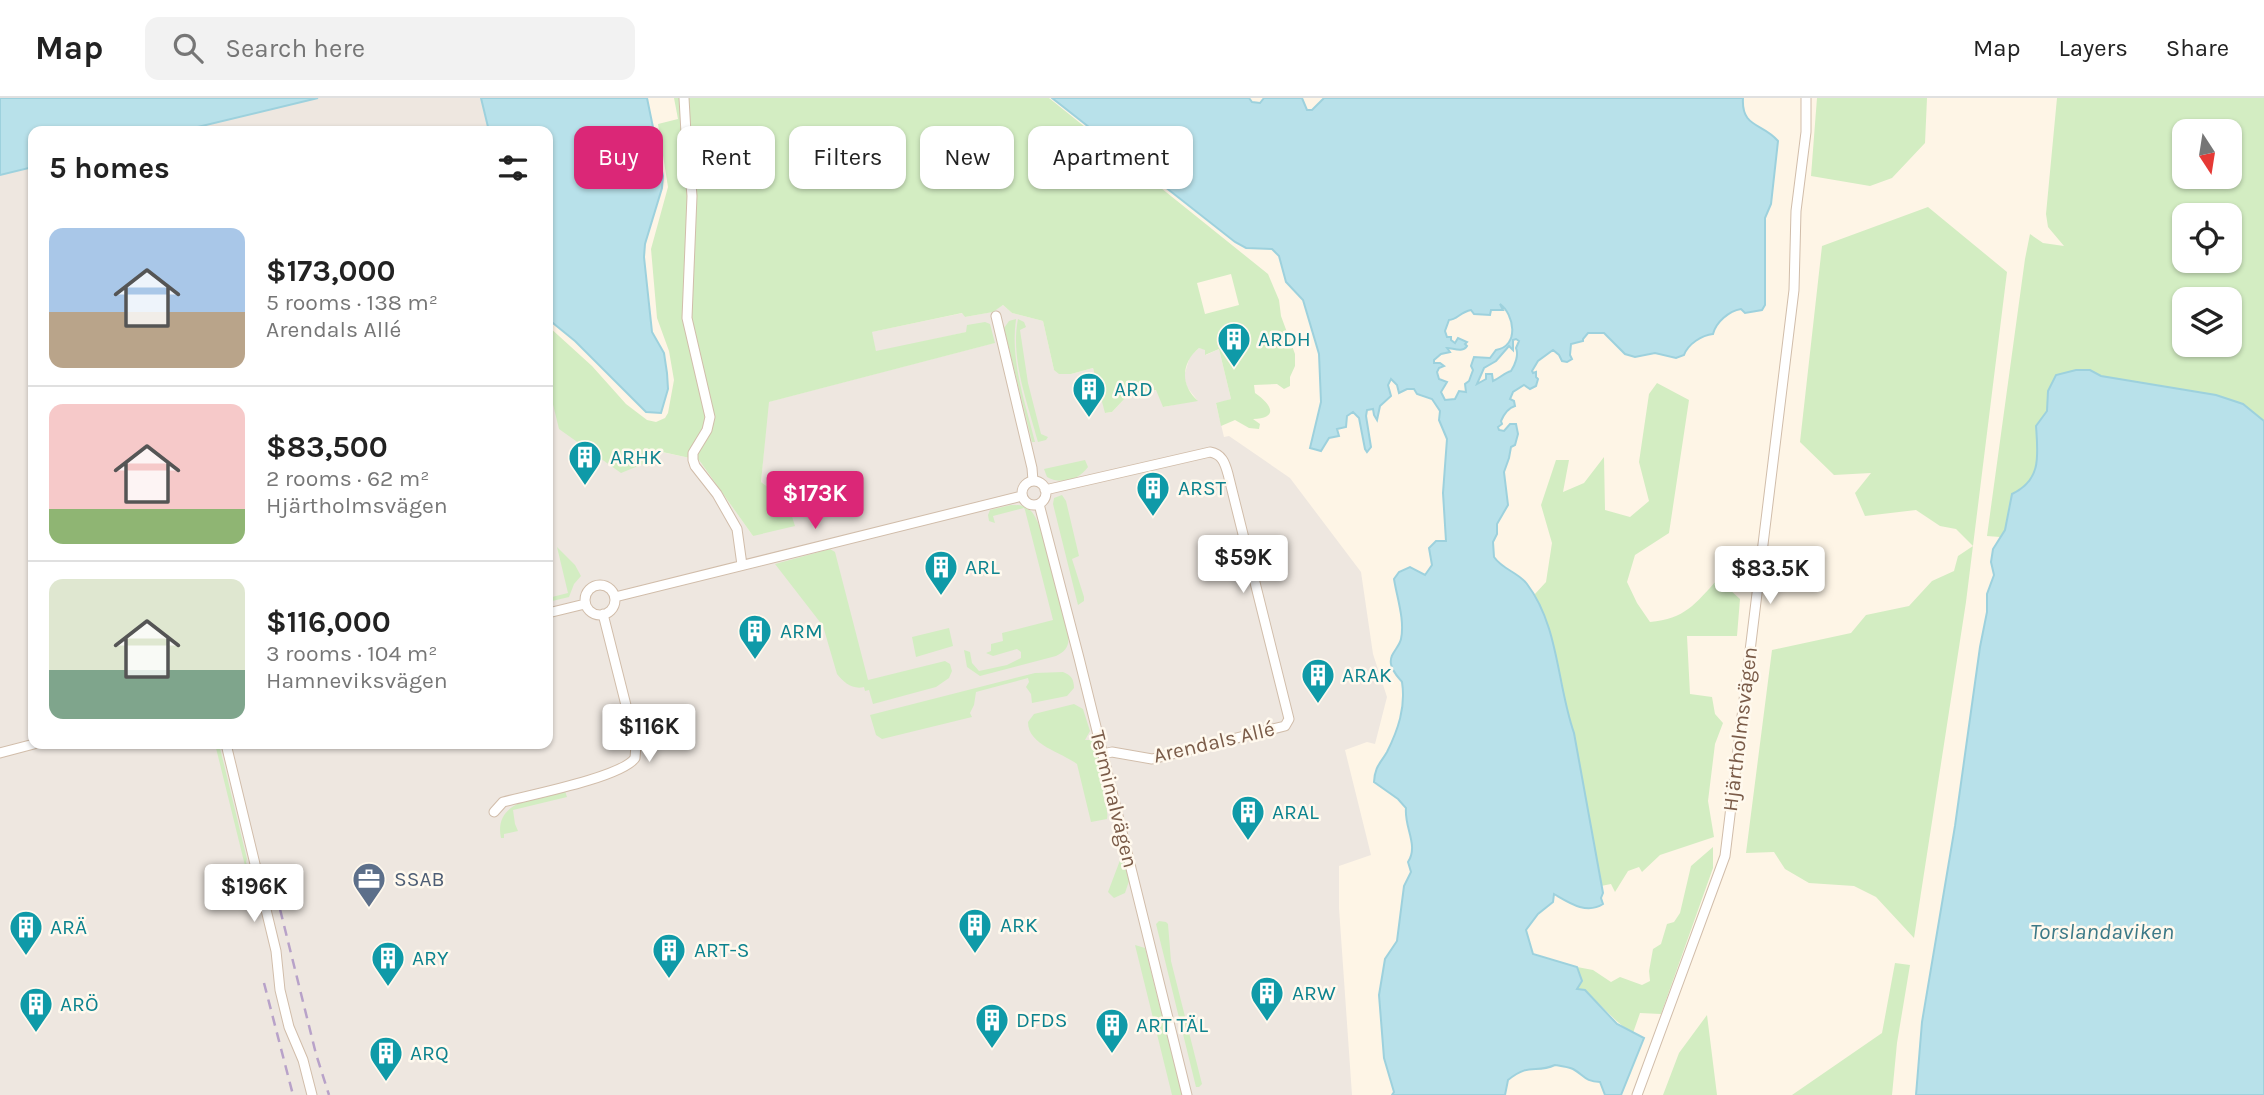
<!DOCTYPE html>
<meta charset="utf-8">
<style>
body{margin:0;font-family:Karla,sans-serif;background:#f2f2f2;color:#222;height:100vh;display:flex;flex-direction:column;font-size:26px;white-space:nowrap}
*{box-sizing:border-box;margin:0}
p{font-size:23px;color:#767676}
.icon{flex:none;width:38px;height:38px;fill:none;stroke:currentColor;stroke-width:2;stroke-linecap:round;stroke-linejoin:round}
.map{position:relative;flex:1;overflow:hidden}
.drawer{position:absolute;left:28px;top:28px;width:525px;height:623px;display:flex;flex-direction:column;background:#fff;border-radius:14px;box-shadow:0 2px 5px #0004}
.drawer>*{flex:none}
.guide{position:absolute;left:574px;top:28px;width:665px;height:63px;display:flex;gap:14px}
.needle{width:46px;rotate:168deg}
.tools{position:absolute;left:2172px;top:21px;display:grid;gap:14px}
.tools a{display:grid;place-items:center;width:70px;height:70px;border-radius:14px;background:#fff;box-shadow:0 2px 5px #0004;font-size:35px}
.price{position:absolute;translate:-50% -60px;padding:0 16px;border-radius:7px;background:#fff;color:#222;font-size:23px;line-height:46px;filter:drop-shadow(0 2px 4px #0008)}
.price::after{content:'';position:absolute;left:50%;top:42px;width:21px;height:16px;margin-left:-10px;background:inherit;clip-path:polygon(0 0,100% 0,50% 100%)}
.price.active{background:#db2777;color:#fff}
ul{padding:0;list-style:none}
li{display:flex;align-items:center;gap:21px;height:175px;padding:0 21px}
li+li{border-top:2px solid #e0e0e0}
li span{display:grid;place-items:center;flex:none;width:196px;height:140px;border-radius:14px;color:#555}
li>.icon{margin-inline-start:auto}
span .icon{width:84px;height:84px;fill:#fffc;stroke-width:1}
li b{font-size:30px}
h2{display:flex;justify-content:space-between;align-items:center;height:84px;padding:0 21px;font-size:30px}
.chip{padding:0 24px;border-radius:14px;background:#fff;box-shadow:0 2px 5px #0004;font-size:24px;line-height:63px}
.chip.active{background:#db2777;color:#fff}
header{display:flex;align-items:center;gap:42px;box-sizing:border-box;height:98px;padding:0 35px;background:#fff;border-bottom:2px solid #e0e0e0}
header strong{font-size:33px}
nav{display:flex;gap:38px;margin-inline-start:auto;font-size:24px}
.search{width:490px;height:63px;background:#f2f2f2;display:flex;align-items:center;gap:18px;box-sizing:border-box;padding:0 24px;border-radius:14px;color:#767676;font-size:26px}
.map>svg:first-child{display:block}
</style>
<header>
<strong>Map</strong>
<div class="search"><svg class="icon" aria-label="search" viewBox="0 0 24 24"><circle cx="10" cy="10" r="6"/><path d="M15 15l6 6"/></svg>Search here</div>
<nav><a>Map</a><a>Layers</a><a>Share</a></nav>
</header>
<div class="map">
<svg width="2264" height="997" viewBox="0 0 2264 997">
<rect width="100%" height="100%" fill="#fef5e6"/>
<path fill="#eee7e0" d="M318,0H481L489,33H181Z
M33,69V646H548V286L643,350L699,362L753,438L787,403L761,384L768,304L994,245L967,234L876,254L871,234L963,215L965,219L992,214L1003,207L1012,215L1043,223L1054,272L1071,276L1093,270L1106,315L1112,314L1128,297L1157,292L1164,309L1197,302L1187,289L1184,278L1190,258L1199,250L1205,251L1206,257L1219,251L1231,301L1216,306L1224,339L1229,338L1290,380L1361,474L1373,556L1387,599L1375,646L1367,644L1345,652L1371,757L1339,768V810L1352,997H0V77Z"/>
<path fill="#d3edc2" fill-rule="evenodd" d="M674,0H1049L1268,176L1279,202L1281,218L1295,256V268L1290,279V288L1284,291L1277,286L1254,287L1255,295C1271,306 1280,320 1253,321L1260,326L1259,331L1249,330L1235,322L1221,328L1216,305L1231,301L1219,251L1205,257V252L1199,250C1181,265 1180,287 1198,303L1163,309L1156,292L1128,297L1112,314L1105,315L1093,270L1071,276H1059L1054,272L1043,223L1012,215L1003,207L993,214L965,219L962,215L872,234L876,253L966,234L967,227L985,224L990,226L995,245L769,304L761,384L787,403L795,428L753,438L699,362L644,350L648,364L621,375L559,331L548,286V228L592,268L626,306L647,322L656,324L665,320L668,315L674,282L669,253L657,220L651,151L668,89L658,26L678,21ZM1231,176L1239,207L1205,216L1197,185Z
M1817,0H1927L1925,45L1892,80L1870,88L1811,78Z
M2057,0H2264V323L2243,306L2216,297L2101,278L2090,272L2048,293L2047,313L2036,328C2038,357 2042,382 2012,396L2005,432L2000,439L1987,438L2025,161L2030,136L2043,145L2064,148L2048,129L2046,116ZM2184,33H2230V79H2184ZM2184,117H2230V163H2184ZM2184,201H2230V247H2184Z
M1928,109L2007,174L1966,504L1914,840L1876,799L1854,788L1809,785L1785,771L1774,754L1746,755L1772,552L1851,535L1866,517L1909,508L1932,483L1954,473L1958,458L1973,448L1956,431L1940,428L1916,412L1865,418L1855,395L1871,375L1834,377L1800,344L1822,148Z
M1016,221C1010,263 1025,303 1035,344H1032L1004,230L1009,223Z
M1018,221L1024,224L1026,229L1020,232L1028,285L1041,336L1048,339L1046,342L1038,344C1028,305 1010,261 1018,221Z
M1657,285L1689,302L1669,435L1635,457L1627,484L1637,505L1650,524C1685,521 1695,506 1718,481L1740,501L1737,538H1687L1690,596L1712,599L1715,616L1723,625L1715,646L1708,703L1714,739L1660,757L1642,774L1639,769L1628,773L1615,794L1611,786L1601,788L1574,635L1565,610L1554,548L1534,497L1546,484L1552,445L1541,407L1556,362H1569L1563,394L1584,385L1604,359L1605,412L1630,419L1649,403L1639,364L1649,296Z
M1085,362L1088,369C1079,382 1061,387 1047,379L1044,371Z
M1062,397L1066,403L1079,458L1072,461L1084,499V503L1078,507L1053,406L1054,400Z
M1011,407C1019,407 1026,407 1031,413C1047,431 1062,511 1068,537C1070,548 1065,554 1056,558L980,578L967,569L964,552L970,554L972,565L979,573L1007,567L1021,560V554L1017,551L993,558L986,555L991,553V546L1003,543L1002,535L1053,522L1025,412L1024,410L993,418L995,425L989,423L988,417L990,412Z
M557,449L575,467L581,478L574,486L569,499L548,504V500L568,495Z
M830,451L835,454L868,582L945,563L950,566L952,573L949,580L936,589L873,606L869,592L865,593L864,589C853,592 843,584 837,576L823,528L775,466Z
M949,530L953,548L916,559L912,539Z
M1063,574C1071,577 1074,581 1074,590L1067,598L1032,605L1031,596L1026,589L1029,584L1028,580L976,594L974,607L970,615L972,619L882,641L876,637L870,617L1035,575Z
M1074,606L1083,611L1090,633L1085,642H1093L1095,647C1100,663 1104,677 1103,693C1103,703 1109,712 1107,721L1091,724L1077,666C1061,654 1028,647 1028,624L1034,616Z
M215,646H219L247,761L246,764L253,785L252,788H250Z
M565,693L567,699L513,712L515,726L518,733L504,736V740H501C493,702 538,700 565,693Z
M1713,749V770L1661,916L1640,915L1633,935C1612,924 1594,894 1576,891L1581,883L1577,869L1593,872L1611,884L1620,879L1642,887L1650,883L1649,873L1653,851L1661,846L1667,826L1674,824L1680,815L1691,768Z
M1122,757L1129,783L1125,795L1114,800L1108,794Z
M1159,823L1166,824L1168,826L1171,863L1202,986L1199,989H1196L1157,830L1156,826Z
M1135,847L1145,850L1182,997H1172Z
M1895,865L1910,867L1897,945L1892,997H1792L1882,935Z
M1707,917L1717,997H1663L1679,955Z"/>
<path fill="#b8e1ea" stroke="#9dd1dd" stroke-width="2" fill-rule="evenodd" d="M0,0H318L181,33H33V69L0,77Z
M481,0H647L663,78L662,90L645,146L644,159L652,234L664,255L667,275L668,291L661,315L646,314L575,243L548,221V33H489Z
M1052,0H1249L1252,4L1260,5L1264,0H1302L1307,12H1312L1324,0H1743C1741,30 1763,25 1778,43L1771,106L1765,120V207L1762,212L1745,215L1741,211C1729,213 1716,224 1713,236C1702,237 1688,246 1684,257L1676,260L1655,255L1635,259L1625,256L1604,235H1588L1583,241V243L1571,246L1570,257L1572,261L1567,264L1562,263L1559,257L1553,252L1538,263L1532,273L1533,275L1536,274V279L1538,281L1536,288L1530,291L1524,287L1513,294L1510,301L1514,303L1515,308C1508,310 1504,316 1501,323L1502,326L1498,329L1499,332L1504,333L1510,326H1516L1518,336L1515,347L1511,349L1509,360L1504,374L1508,407L1497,426V436L1493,444L1494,459C1503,472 1518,474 1527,486C1559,528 1557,587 1574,635L1603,795L1601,800L1603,806C1586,817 1568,804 1554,796L1553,804L1538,816L1526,832L1533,856L1577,869L1582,883L1577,891L1585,892L1617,926L1644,940L1621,997H1605L1600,984C1585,984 1584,977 1573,971C1568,969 1561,968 1555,967C1535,976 1530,964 1508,982L1505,997H1392L1394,994L1384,960L1379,897L1385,861L1397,843L1404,788L1411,774L1408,764C1419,747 1404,730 1406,710L1398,701L1374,684C1375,668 1380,666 1387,654C1398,632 1406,609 1402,584C1397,578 1392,573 1391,566C1389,556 1399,550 1401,541C1405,522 1397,500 1394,481L1399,474L1410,469L1425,477L1432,467L1429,450L1436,443H1446L1443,395L1447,341L1439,322L1440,313L1432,301L1417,296L1414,291H1407L1399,295L1397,287L1391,281L1388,287L1391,298L1380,308L1377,322L1374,317L1373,311L1367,312L1366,318L1371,349L1367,354L1365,351L1359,320L1353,314L1347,318L1346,329L1337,331L1339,338L1329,340L1321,353L1310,350L1321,304L1319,256L1303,202L1286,184L1279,158L1272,151L1246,150L1235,144ZM1500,206C1514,216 1520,248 1496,252L1490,260L1474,259L1471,268L1473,272L1469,283L1465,286L1466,294L1459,293L1455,301L1445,302L1441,294L1447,284L1439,281L1437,274L1439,270L1444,268L1440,265H1434V262L1441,256L1450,254L1447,250C1453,250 1463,255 1467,248L1465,246L1467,244L1458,240L1455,245L1451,242V239H1447L1445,233L1449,222C1457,222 1460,214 1471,212L1474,216L1490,217L1491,212H1503ZM1516,241L1519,243L1516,250C1519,257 1515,267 1511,273C1504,275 1500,280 1493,283L1492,276H1486V281L1477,286L1484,270L1496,263L1509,248L1513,252V242Z
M2076,272H2090L2101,278L2216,297L2243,306L2264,323V997H1916L1922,924L1955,728L1980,549L1987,514V496L1994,477L1991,464L1993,451L2005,432L2012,396C2042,382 2038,357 2036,328L2047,313L2048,293L2056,277Z"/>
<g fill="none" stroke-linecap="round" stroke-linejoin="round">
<defs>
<path id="minor" d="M684,0L686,35L684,56L691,86L692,98L687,220L710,319L707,332L693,355V362L695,368L717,396L737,431L742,467
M996,218L1032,370L1033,383
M1022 395a12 12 0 1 1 24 0a12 12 0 1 1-24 0Z
M1045,392L1210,354C1222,356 1225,365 1228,376L1289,621L1285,628L1152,661L1112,654L1103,656
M1039,406L1079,560L1187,997
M585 502a15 15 0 1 1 30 0a15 15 0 1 1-30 0Z
M615,499L1022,398
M548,515L585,506
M226,646L276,853L280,892L289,929L303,962L312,997
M0,655L34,646
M494,714L503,704C530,697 622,679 635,660L636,647L603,516
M1637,997L1725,758L1794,192L1796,113L1806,34V0"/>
</defs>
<use href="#minor" stroke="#d1bdaa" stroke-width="11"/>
<use href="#minor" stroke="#fff" stroke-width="9"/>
<path stroke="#b8a2c9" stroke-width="2.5" stroke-dasharray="10 7" stroke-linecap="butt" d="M276,795L316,956L329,997
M264,885L293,997"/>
</g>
<defs>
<symbol id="building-pin" viewBox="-11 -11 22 30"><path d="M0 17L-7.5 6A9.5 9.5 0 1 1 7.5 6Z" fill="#0f9aa8" stroke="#fff9ee"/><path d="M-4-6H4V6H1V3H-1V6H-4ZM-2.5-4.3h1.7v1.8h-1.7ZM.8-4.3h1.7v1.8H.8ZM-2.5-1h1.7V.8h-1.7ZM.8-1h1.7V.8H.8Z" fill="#fff"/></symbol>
<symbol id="office-pin" viewBox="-11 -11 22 30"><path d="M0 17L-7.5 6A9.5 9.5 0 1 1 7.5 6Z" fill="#5c6f8a" stroke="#fff9ee"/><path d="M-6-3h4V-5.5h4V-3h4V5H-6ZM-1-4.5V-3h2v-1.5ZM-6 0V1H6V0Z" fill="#fff"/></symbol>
</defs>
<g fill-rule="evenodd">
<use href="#building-pin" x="1215" y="222" width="38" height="52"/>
<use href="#building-pin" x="1070" y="272" width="38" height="52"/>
<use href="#building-pin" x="566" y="340" width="38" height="52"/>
<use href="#building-pin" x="1134" y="371" width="38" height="52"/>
<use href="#building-pin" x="922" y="450" width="38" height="52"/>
<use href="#building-pin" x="736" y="514" width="38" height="52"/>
<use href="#building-pin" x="1299" y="558" width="38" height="52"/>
<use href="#building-pin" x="1229" y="695" width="38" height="52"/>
<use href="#office-pin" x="350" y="762" width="38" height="52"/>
<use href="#building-pin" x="956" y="808" width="38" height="52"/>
<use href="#building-pin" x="7" y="810" width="38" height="52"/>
<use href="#building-pin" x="650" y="833" width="38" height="52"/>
<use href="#building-pin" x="369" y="841" width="38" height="52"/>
<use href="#building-pin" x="1248" y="876" width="38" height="52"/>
<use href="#building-pin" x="17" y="887" width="38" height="52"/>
<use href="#building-pin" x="973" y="903" width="38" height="52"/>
<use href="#building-pin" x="1093" y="908" width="38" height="52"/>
<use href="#building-pin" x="367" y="936" width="38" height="52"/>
</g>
<g text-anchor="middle" stroke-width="5" stroke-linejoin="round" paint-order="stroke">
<g font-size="21" fill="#0d838f" stroke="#fff9ee" text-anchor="start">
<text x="1258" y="248">ARDH</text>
<text x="1114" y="298">ARD</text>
<text x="610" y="366">ARHK</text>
<text x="1178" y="397">ARST</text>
<text x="965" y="476">ARL</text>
<text x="780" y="540">ARM</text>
<text x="1342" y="584">ARAK</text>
<text x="1272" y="721">ARAL</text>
<text x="1000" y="834">ARK</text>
<text x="50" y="836">ARÄ</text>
<text x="694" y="859">ART-S</text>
<text x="412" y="867">ARY</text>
<text x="1292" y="902">ARW</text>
<text x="60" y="913">ARÖ</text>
<text x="1016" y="929">DFDS</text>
<text x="1136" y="934">ART TÄL</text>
<text x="410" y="962">ARQ</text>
</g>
<g font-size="21" fill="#7a5b48" stroke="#fff9ee">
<text transform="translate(1740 631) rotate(-83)" y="7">Hjärtholmsvägen</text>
<text transform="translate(1214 644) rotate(-13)" y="7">Arendals Allé</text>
<text transform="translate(1114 701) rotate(76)" y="7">Terminalvägen</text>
</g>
<g font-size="21" fill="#4e5e75" stroke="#fff9ee" text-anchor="start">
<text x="394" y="788">SSAB</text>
</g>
<g font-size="23" font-style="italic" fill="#3c7987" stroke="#fff9ee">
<text x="2102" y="841">Torslandaviken</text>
</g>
</g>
</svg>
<div class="tools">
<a><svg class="needle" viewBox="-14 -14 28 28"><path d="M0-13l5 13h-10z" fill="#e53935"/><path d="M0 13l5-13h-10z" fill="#767676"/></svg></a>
<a><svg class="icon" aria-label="locate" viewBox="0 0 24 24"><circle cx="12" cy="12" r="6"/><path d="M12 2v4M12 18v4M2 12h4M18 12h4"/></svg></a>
<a><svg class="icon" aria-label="layers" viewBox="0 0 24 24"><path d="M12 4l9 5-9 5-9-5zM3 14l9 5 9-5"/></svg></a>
</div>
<b class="price active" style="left:815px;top:433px">$173K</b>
<b class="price" style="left:1243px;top:497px">$59K</b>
<b class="price" style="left:1770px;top:508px">$83.5K</b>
<b class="price" style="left:649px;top:666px">$116K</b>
<b class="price" style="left:254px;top:826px">$196K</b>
<div class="guide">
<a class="chip active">Buy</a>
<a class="chip">Rent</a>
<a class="chip">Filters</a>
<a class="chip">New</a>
<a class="chip">Apartment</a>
</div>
<section class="drawer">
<h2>5 homes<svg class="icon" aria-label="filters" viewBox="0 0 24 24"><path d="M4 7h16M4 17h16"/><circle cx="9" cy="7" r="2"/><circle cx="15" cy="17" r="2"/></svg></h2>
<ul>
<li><span style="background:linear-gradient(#a9c7e8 60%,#b9a48a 0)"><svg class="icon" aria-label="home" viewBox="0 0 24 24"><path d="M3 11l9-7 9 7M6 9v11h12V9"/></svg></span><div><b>$173,000</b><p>5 rooms · 138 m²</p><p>Arendals Allé</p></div></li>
<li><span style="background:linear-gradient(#f6c9c9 75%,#8fb573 0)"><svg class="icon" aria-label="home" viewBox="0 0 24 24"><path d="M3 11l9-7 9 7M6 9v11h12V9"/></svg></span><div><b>$83,500</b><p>2 rooms · 62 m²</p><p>Hjärtholmsvägen</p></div></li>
<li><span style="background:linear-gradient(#dfe7d0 65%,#7fa58c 0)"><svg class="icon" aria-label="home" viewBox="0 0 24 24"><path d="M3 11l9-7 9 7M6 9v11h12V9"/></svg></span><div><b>$116,000</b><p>3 rooms · 104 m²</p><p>Hamneviksvägen</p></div></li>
</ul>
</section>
</div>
